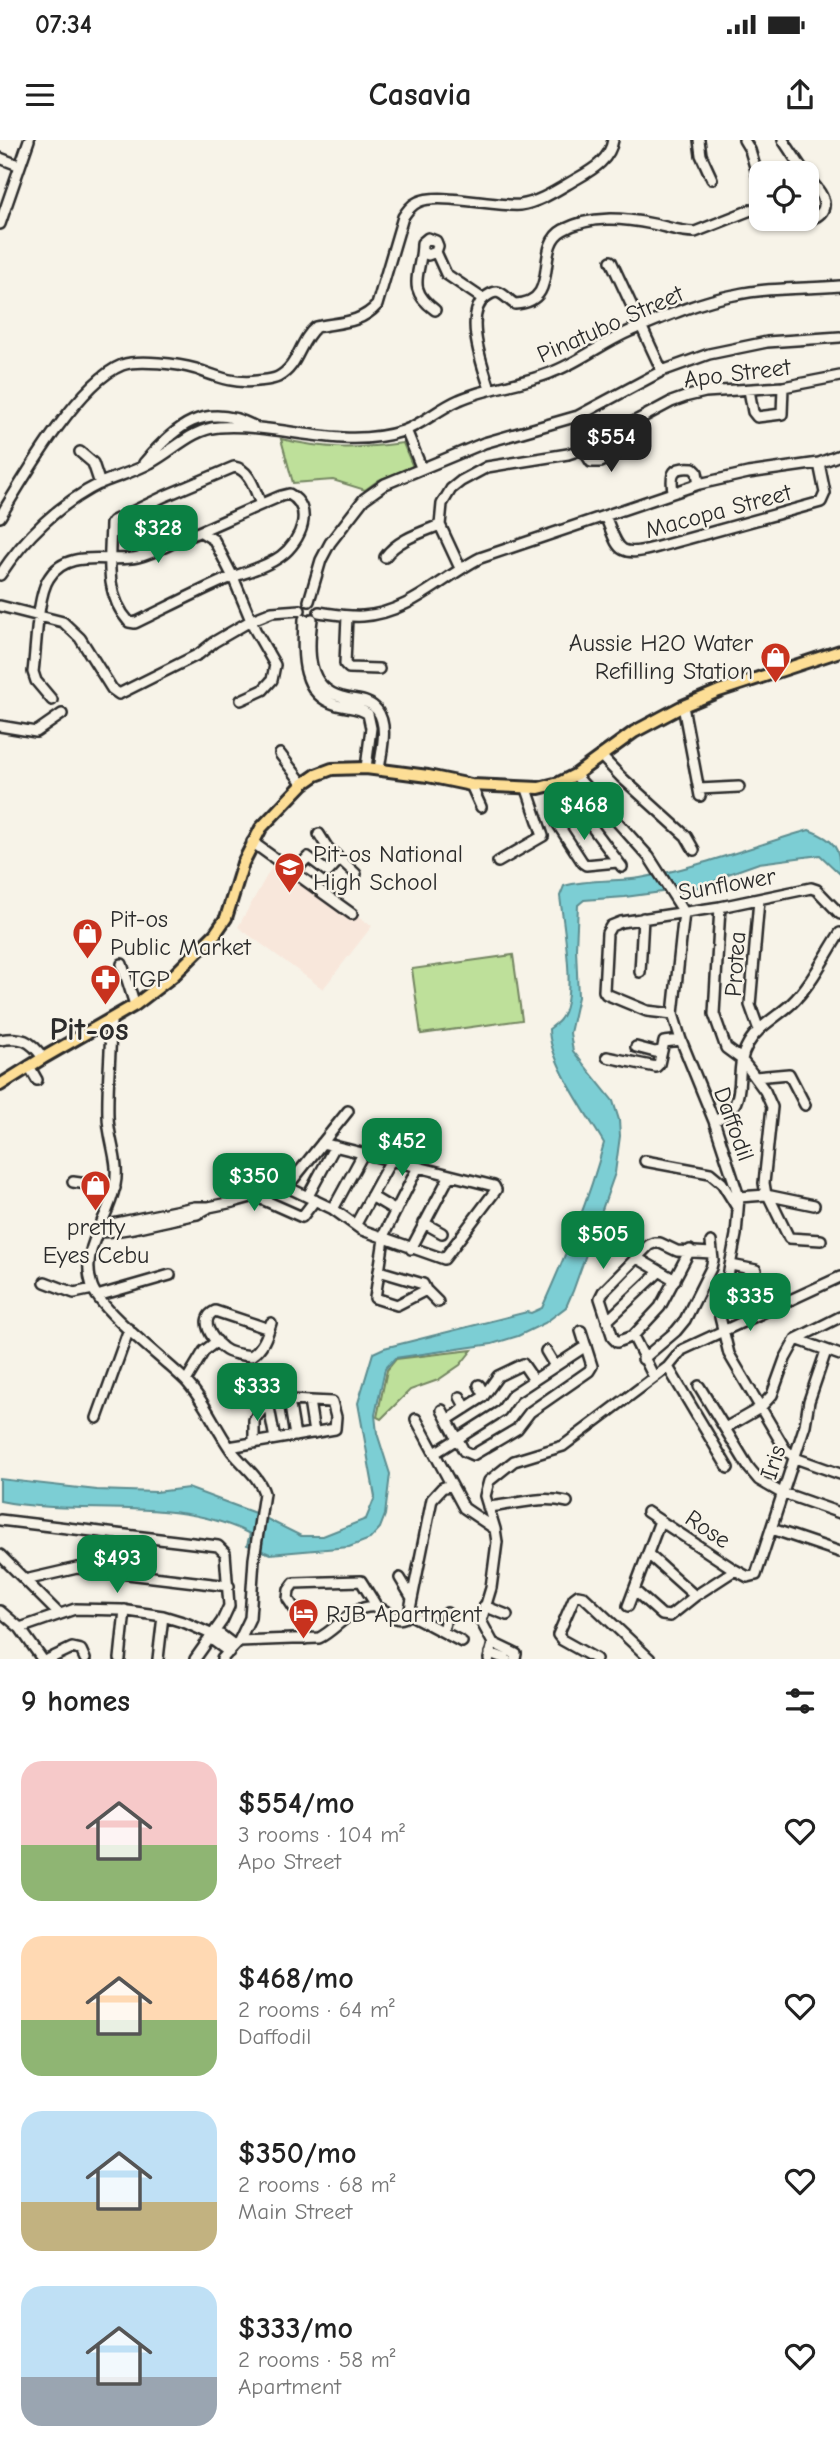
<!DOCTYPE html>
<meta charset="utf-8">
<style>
body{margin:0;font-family:"Comic Neue",sans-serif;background:#f6f6f6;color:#222;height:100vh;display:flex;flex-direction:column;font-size:26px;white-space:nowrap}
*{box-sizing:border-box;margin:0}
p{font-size:23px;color:#767676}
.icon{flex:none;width:38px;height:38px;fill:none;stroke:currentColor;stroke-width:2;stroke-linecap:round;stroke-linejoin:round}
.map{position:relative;height:1519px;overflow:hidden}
.drawer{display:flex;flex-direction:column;background:#fff;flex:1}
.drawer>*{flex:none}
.fabs{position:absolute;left:749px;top:21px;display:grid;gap:14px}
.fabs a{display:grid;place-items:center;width:70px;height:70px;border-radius:14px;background:#fff;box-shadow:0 2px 5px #0004;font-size:35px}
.price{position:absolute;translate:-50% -60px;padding:0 16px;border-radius:14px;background:#0b8043;color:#fff;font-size:23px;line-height:46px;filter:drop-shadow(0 2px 4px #0008)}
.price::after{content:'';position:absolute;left:50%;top:42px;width:21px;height:16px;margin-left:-10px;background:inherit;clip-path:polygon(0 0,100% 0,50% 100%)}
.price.current{background:#222;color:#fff}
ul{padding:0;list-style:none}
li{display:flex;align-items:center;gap:21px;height:175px;padding:0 21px}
li span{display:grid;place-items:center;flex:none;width:196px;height:140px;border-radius:21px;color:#555}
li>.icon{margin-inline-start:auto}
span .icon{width:84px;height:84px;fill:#fffc;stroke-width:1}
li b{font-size:30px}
h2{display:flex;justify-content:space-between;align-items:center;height:84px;padding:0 21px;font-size:30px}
.status{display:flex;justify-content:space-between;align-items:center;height:49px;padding:0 35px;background:#fff;direction:ltr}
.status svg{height:19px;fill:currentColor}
header{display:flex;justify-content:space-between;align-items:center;height:91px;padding:0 21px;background:#fff;font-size:32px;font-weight:700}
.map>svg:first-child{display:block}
</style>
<div class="status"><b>07:34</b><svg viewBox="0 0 49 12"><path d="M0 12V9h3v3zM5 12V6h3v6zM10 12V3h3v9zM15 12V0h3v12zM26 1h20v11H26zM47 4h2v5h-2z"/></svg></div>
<header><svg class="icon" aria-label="menu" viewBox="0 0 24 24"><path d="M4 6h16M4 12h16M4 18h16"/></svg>Casavia<svg class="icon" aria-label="share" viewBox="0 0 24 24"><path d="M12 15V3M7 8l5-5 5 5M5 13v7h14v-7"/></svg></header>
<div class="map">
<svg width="840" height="1519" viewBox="0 0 840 1519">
<rect width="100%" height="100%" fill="#f7f3e8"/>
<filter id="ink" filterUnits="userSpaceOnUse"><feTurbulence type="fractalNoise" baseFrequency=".0143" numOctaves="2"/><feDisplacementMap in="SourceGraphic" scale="14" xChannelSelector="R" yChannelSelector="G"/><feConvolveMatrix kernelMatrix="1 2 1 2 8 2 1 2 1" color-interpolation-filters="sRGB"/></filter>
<g filter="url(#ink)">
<path fill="#f8e7db" d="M274,723L372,786L323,849L238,787Z"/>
<path fill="#bee09a" stroke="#748662" stroke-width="2" d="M281,299C328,310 355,309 403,303L413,327L379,340L365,350L333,340L293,343Z
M513,815L522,880L421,894L412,829Z
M472,1210L460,1225L438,1240L410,1250L381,1279L377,1277L387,1230L396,1219Z"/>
<path fill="#7cced4" stroke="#5c8d90" stroke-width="2" d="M809,690C835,700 840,707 840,734L820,715L759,723L728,734L706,746L625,757L584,760L578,765L576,808L578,857L570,893L573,911L613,961L619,980L620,996L615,1033L573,1151L566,1167L545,1183L518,1196L492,1204L395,1218L385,1229L375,1275L377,1293L390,1334L385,1375L380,1388L370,1399L349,1407L270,1414L247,1405L250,1394C176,1355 80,1377 0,1361V1339L97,1350L156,1352L188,1348L255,1373L301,1396H323L366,1379L375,1357L358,1263L373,1213L384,1208L527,1172L531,1173L542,1168C566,1114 589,1060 604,1003C587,974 549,921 549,889C553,886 559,882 561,878C577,856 563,784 560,756L564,746C589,739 615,742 640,738C697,728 753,706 809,690Z"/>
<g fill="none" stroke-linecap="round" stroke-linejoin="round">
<defs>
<path id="minor" d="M699,0L701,15L712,39
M744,0L750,10L761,47
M783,0L805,33
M0,18L18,25
M798,79C809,82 829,75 823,59C821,51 812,43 807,36
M0,84L29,0
M423,112L428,115L436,112L438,106L436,101L428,98L422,103C422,134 404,147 435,170
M436,112L446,134L483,159
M611,121L662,231
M490,249C483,227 462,172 487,156C490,154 494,152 497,152C504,153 509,161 515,164C563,162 533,106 563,90C591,75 623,78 653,84C667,87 680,92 695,92L761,66
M749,250L753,272L757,277L782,274L783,247
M406,290L421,327
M583,309L591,322H601L611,316L613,310L608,297
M80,312L93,323L100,344
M144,323C175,286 205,261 254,286
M673,351C670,333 673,326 693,328L697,332L699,344
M605,376C619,408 616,418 654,408L821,362L825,353L819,323
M0,377C24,337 79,242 122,225C138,219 179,224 196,229C218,237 234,244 257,241C265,240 272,240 278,237C299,226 299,201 316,187C339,182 360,184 377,165L403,77C407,71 411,65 418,62C437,52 496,67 520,65C541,62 560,48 578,38C594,29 610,19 613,0
M201,392L214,400L233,437L255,490L275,525L272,540L263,550L241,560
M385,417C397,400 420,393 440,385
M460,428L440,385L442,364L451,349L461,341L487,327L568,314L583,309L671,262L688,256L705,252L783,247L840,236
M0,435C24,398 60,363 101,343C117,336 134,332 150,323C173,311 192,289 219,287C282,283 341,311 403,291C421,285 440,268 459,260C488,247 520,245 550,233C578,223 602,203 630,191C664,177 698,162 734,155C769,147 805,149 840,146
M309,461L321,420L330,403L364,359L385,344L484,303L578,276L662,231L709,214L767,202L840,197
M0,466L63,482L80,498L112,549L119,554L199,514L214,502L252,480L272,472L300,470
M319,472C333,474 348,477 363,476C409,473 441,438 480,418L699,344L748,333L819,323L840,315
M347,476L345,524L349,528L379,529
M304,479C303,509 298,554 337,565C348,568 359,567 368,574L371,588L366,628
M312,479C308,509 306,548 342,557C355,561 369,559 377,570C389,586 381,612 379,630
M52,560L36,541L33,532C36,510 37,455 49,438C68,407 109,424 138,417C150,414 162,408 173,403C209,388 245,371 281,356L289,354C315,368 301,401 281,416C265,428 241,433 222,441C193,454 164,469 135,483L129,482C104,454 110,419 111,384L113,381L165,356L234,327C250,329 255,351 261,364
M683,566L700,656
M0,586L36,592L62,574
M280,614L303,644
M601,616L621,637L686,696L694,710
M575,635L649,717L684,772L673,874L681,900L714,981L739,1057L736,1095L720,1177L729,1214L785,1309L795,1318L840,1334
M559,643L622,727
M471,645L481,667
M699,649L739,647
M579,669L557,683L583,723L586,725L617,722
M319,694L327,707L356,734
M252,702L352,774
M498,722L543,696L527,649
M295,731L308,717L328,732L340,719
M759,760L750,865L759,890
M720,767L714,874L726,908L741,919L749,929L765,951L772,967L764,1043L766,1055
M122,824L135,865
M640,832L643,778
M673,874L647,871L606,854L604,851L607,793L611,786L621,782L720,767L811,748L817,750L840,774
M111,880C111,912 107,944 108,976C108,999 120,1022 115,1045C109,1081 79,1108 92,1146C101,1172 163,1218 185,1240C204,1260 214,1285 229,1307C239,1323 258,1334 264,1353L254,1419L250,1478L239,1501L222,1519
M0,900C21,896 31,900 43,918
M636,907L655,912L661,911
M607,917L656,927L659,924L664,902L681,900
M29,926L37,940
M755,937L789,934L805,965
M714,981C754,964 730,934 748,904C758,886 777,877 791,864C811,845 825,816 840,793
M645,1021L710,1033L722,1043L738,1069
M73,1042L115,1048
M287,1047L333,1069L362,1090L444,1119L496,1050L494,1046L322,1003
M287,1047L348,971
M768,1055L789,1098L821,1100
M308,1056L335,1006
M371,1056L396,1071
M257,1057L302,1077L315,1060
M739,1057L766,1055L814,1065
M333,1069L363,1014
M102,1083L107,1085L195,1067H209L233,1062L287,1047
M424,1083L442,1093
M356,1084L391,1020
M98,1091C109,1096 180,1077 197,1074L208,1068
M382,1098L418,1027
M384,1099L375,1158L397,1165L426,1150
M411,1109L450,1035
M690,1110L660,1167L633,1196L617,1202L613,1198L600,1158L603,1152L649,1105L654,1103H660L677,1111L712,1113
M637,1118L675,1140
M731,1125L756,1130
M379,1131L423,1144L426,1150L438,1162
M45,1142L74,1153L93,1149
M97,1156L170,1135
M607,1181L659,1132
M269,1189L215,1171C198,1179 212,1199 223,1208C230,1214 242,1215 251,1216C263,1208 267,1196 271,1183
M633,1196L654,1237
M796,1199L840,1215
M546,1211L555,1226
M643,1219L676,1191L685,1180L711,1128L713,1120L711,1102
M668,1227L728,1328
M186,1241L204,1211L217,1201
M479,1245L484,1254
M699,1246L749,1328L759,1340L783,1354
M460,1257L466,1268
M289,1260L295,1296
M309,1261L314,1293
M268,1262L275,1299
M442,1270L464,1311L473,1315L517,1289L530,1272L589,1231L592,1226L581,1191
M97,1278L129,1189
M416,1279L464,1368L495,1389
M447,1280L483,1257L498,1236L523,1224L534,1240
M725,1288L760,1268L772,1255L785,1219L796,1199L840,1177
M229,1307L335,1289L336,1277L332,1262L289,1260L268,1262L254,1280V1303
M435,1313L501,1271L513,1254L586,1206
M783,1353L840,1373
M488,1367C515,1365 540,1355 567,1362
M647,1372L735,1430L748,1437L756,1435L805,1285L809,1261L826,1211
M0,1380L218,1406L225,1413L229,1466L222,1481L195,1519
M772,1389L840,1412
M648,1414L695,1456
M0,1415L59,1474
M400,1438L412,1458
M25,1440L77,1428L229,1446
M634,1450L662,1475L670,1476L695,1456L735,1430
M484,1466L507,1475
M628,1466L660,1381
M0,1471L20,1488L42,1519
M409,1474L462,1502
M20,1488L75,1469L121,1470L163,1476L186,1483L213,1495
M443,1491L447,1473
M213,1495H221L234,1505
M213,1495L214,1501L229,1512
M305,1499L304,1483L288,1459L289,1450L294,1443L361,1441L377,1467
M239,1501L319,1498C338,1489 352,1464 376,1467C389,1469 396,1487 409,1474L432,1359L442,1348L450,1345
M490,1513L506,1519
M49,1519L72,1508L81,1510L85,1519
M120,1519L125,1470
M158,1519L163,1476
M489,1519L493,1503
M515,1519L516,1514L493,1503L481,1481L491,1448L497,1402L495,1389L485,1356L489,1341L514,1321L563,1306L668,1227L682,1210L840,1137
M596,1519L562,1500L558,1495L574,1458L578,1455L583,1456L650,1519"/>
<path id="major" d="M0,945L43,918L135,865L173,836L215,794L226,778L243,723L261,688L303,644L316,635L332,629L366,628L428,636L471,645L539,648L559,643L575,635L634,592L683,566L719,551L840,511"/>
</defs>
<use href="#minor" stroke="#2b2b2b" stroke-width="14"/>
<use href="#major" stroke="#2b2b2b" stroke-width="16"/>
<use href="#minor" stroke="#f7f3e8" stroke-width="9"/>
<use href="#major" stroke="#fdde96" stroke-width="10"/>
</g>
</g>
<defs>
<symbol id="shop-pin" viewBox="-11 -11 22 30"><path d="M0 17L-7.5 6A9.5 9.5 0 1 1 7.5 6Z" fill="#c8321e" stroke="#f7f3e8"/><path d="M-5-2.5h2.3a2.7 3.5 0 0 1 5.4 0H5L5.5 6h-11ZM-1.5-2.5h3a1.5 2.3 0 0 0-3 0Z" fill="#fff"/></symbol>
<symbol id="school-pin" viewBox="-11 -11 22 30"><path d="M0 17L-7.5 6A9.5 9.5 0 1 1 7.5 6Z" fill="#c8321e" stroke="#f7f3e8"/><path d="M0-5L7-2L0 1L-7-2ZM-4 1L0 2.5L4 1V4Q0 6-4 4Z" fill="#fff"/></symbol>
<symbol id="pharmacy-pin" viewBox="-11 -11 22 30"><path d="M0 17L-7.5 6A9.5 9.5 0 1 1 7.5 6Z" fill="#c8321e" stroke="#f7f3e8"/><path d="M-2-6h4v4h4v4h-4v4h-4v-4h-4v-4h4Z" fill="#fff"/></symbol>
<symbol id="hotel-pin" viewBox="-11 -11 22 30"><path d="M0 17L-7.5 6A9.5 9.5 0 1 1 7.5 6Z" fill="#c8321e" stroke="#f7f3e8"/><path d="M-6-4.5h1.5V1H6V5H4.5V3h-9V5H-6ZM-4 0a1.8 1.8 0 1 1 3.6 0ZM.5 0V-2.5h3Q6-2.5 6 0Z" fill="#fff"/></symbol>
</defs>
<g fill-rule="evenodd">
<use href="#shop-pin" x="758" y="500" width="35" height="47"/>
<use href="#school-pin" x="272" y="710" width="35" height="47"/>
<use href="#shop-pin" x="70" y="776" width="35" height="47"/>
<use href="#pharmacy-pin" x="88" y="822" width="35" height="47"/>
<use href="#shop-pin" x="78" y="1028" width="35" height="47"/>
<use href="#hotel-pin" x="286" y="1456" width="35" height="47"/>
</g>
<g text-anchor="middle" stroke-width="5" stroke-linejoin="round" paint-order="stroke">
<g font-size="24" fill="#2b2b2b" stroke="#f7f3e8">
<text transform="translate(610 184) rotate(-24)" y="8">Pinatubo Street</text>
<text transform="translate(737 233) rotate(-7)" y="8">Apo Street</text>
<text transform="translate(718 371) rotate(-15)" y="8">Macopa Street</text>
<text transform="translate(727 744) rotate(-10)" y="8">Sunflower</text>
<text transform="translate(735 824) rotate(-86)" y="8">Protea</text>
<text transform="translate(734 984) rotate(70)" y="8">Daffodil</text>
<text transform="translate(773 1322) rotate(-72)" y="8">Iris</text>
<text transform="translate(708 1389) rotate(34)" y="8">Rose</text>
</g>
<g font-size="24" fill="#2b2b2b" stroke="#f7f3e8" text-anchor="start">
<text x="753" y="511" text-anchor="end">Aussie H2O Water<tspan x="753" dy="28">Refilling Station</tspan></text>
<text x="313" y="722">Pit-os National<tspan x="313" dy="28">High School</tspan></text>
<text x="110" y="787">Pit-os<tspan x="110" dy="28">Public Market</tspan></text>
<text x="128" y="847">TGP</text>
<text x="96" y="1095" text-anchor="middle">pretty<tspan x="96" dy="28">Eyes Cebu</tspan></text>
<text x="326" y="1482">RJB Apartment</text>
</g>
<g font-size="32" font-weight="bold" fill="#2b2b2b" stroke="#f7f3e8">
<text x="89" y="900">Pit-os</text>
</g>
</g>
</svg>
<div class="fabs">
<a><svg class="icon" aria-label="locate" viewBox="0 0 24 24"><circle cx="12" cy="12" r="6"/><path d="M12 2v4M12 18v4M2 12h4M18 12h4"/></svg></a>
</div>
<b class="price current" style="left:611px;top:334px">$554</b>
<b class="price" style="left:158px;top:425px">$328</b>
<b class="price" style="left:584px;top:702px">$468</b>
<b class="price" style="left:402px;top:1038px">$452</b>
<b class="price" style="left:254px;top:1073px">$350</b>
<b class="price" style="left:603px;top:1131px">$505</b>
<b class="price" style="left:750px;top:1193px">$335</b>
<b class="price" style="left:257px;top:1283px">$333</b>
<b class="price" style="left:117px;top:1455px">$493</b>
</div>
<section class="drawer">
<h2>9 homes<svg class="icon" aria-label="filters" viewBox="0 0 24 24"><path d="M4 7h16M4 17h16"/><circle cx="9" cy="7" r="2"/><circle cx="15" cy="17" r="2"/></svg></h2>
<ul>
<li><span style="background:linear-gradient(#f6c9c9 60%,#8fb573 0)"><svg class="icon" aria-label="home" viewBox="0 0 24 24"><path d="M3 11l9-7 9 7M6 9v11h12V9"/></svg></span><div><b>$554/mo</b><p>3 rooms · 104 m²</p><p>Apo Street</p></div><svg class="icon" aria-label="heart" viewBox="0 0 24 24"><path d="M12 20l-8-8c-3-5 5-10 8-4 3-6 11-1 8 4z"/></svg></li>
<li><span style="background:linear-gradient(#ffd9b3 60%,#8fb573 0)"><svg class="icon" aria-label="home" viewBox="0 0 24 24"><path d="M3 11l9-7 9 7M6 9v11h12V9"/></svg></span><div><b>$468/mo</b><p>2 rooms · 64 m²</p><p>Daffodil</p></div><svg class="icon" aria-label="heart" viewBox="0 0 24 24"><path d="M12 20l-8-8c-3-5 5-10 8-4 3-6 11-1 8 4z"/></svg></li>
<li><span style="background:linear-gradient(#bfe0f5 65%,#c2b280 0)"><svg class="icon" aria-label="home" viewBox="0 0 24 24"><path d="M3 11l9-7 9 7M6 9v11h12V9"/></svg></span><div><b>$350/mo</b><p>2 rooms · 68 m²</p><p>Main Street</p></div><svg class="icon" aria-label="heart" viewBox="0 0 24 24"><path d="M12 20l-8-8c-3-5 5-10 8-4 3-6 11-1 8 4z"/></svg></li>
<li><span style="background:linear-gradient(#bfe0f5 65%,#9aa5b1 0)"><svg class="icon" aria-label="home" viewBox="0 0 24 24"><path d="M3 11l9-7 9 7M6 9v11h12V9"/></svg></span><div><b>$333/mo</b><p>2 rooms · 58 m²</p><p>Apartment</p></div><svg class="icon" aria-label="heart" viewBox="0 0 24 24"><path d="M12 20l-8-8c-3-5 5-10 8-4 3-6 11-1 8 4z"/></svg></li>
</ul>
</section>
